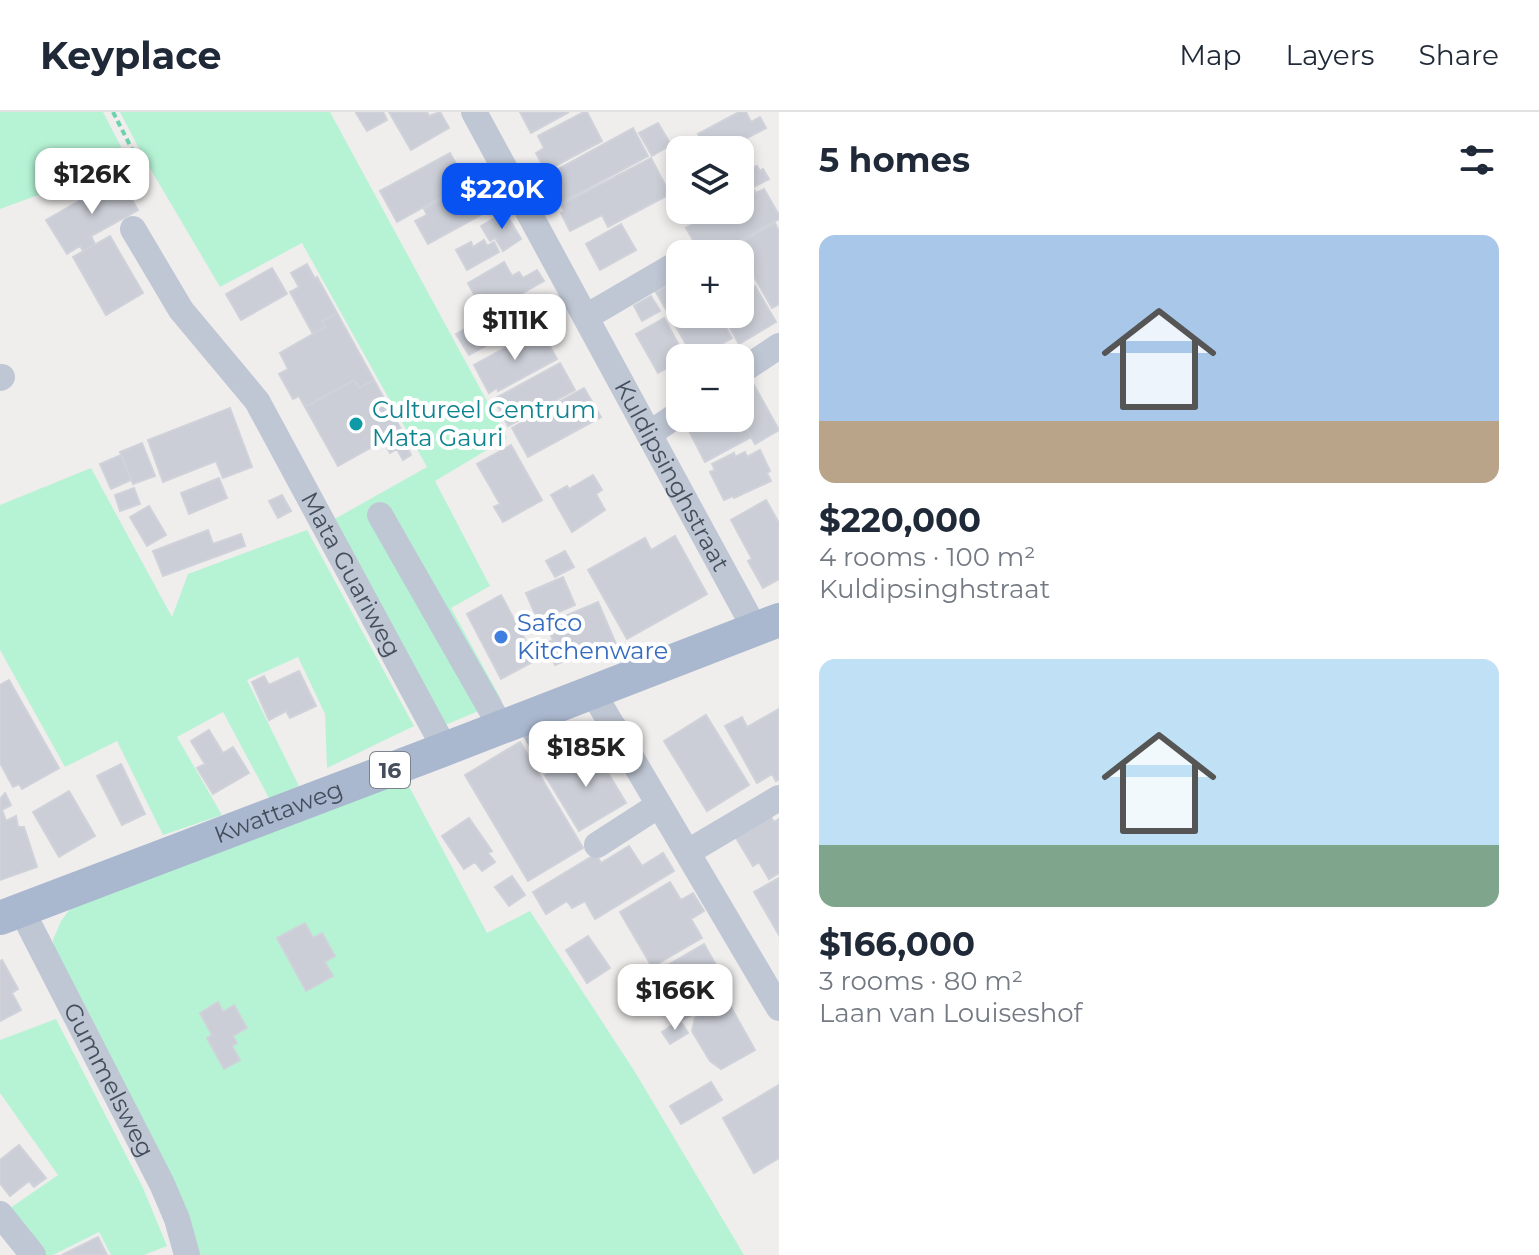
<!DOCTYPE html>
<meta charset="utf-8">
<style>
body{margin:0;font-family:Montserrat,sans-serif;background:#f2f2f3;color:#1f2937;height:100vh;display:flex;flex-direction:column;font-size:30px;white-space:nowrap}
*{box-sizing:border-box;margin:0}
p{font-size:26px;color:#747a83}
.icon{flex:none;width:44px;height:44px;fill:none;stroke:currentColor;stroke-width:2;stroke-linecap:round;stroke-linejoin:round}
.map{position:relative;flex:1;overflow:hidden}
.side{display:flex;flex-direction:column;background:#fff;width:760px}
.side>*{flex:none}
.controls{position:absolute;left:666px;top:24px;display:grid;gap:16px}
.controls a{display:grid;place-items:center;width:88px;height:88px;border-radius:16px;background:#fff;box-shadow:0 4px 12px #0003;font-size:40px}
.price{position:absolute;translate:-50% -68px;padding:0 18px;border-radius:16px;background:#fff;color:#222;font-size:26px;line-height:52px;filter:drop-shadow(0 2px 4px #0008)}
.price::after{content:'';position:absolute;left:50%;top:48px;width:24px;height:18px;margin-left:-12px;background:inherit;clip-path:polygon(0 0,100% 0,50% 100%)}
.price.active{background:#0752f0;color:#fff}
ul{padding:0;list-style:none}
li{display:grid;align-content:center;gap:16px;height:424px;padding:0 40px}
li span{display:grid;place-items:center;height:248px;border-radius:16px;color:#555}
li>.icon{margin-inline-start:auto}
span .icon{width:144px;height:144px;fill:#fffc;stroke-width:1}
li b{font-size:34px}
h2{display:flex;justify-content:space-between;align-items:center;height:96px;padding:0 40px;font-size:34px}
header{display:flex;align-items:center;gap:48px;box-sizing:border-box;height:112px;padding:0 40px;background:#fff;border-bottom:2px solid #e0e1e3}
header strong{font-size:38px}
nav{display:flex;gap:44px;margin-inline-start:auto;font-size:28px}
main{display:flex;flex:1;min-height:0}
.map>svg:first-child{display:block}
</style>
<header>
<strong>Keyplace</strong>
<nav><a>Map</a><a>Layers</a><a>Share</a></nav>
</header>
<main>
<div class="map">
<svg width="779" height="1143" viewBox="0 0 779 1143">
<rect width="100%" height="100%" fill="#f0eded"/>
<path fill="#b6f3d5" d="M0,0H103L129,50L0,97Z
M120,0H330L507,326L435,369L490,474L451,496L502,589L443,614L331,409L427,355L302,131L220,175L144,46Z
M91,356L172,505L188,462L307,418L414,614L327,656L325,602L298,545L247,568L299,674L269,686L223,600L177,625L222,703L163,723L117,629L65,655L0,538V393Z
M404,665L487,821L530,799L635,960L744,1143H200L56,849L53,828L61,809L77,788Z
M56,907L143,1076L167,1134L144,1143H111L99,1120L53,1143H42L3,1101L58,1063L0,981V928Z"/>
<path fill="#cbced6" stroke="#d0d2da" stroke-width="2" d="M358,0H383L387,8L367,19L356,1Z
M389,0H427L429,4L440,0L449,16L411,38Z
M520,0H569L531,21Z
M584,0H587L602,29L546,59L536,41L544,36L538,24Z
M739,0H746L751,10L760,5L766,16L724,38H697L694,33L702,29L698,22Z
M658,11L671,33L652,44L639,21Z
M633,16L648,44L559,92L544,65Z
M450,41L460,59L453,62L458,70L445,77L447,82L397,110L380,79Z
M651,46L670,82L608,115L602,103L570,119L561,101L564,99L561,93Z
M749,47L754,55L757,54L760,59L763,57L769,67L740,82V52Z
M119,66L138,98L91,124L95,132L83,139L80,134L67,142L46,108Z
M472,70L480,74L487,86L488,99L428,132L415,109L427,103L424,97Z
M764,77L779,103V107L716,142H701L686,116L718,98H740V86L754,78L756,81Z
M505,100L521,127L503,139L495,126L490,129L481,114Z
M775,111L779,119V192L772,196L736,133Z
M621,112L636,138L600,158L586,132Z
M110,124L143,181L106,203L73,145Z
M484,128L487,134L494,130L499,140L467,158L456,138L471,130L473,135Z
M504,150L512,164L519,160L523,166L537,158L544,169L521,182L523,185L498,199L496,195L485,202L468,171Z
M307,152L315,167L317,165L337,201L322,209L325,215L313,222L290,180L299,175L291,161Z
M272,156L287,182L241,208L226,182Z
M680,166V202H718L732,226L696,246H694L656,180Z
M755,174L776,210L739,232L722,202H740V182Z
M651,184L660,199L642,209L634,194Z
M337,201L374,268L359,276L354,268L305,295L299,284L293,287L279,262L288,257L280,241L325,215L322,209Z
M483,206L496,228L469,243L456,222Z
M664,206L686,246H680V249L658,261L636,222Z
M542,220L557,247L498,279L497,276L489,281L474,253L527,224L529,228Z
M560,251L575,278L508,314L494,287Z
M354,268L359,276L374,268L409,332L406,333L411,343L403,348L397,337L390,341L383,329L338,354L305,295Z
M754,273L779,318L755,332L740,304V281Z
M584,276L601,305L528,345L512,316Z
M230,296L252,355L223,366L216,349L163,370L148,328Z
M740,304L751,325L705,350L688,317L709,306L713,312L724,306H740Z
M142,331L155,364L133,372L120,340Z
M511,333L542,388L503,410L494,395L500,392L477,352Z
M760,338L770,359L767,361L771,369L734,386L733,384L724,388L710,360L715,358L712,352L734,341L735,345L745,340L747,345Z
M121,343L131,368L111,377L100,352Z
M593,363L602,378L596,382L605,398L572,420L551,383L567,374L569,377Z
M219,366L227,386L189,402L181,381Z
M134,376L140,392L120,399L115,383Z
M282,383L291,399L278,406L269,389Z
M766,388L779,411V467L763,476L748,449L752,447L731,408Z
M149,394L166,423L147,434L130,405Z
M208,418L213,432L241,422L245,434L163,464L153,439Z
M675,424L707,482L627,527L588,458L645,426L651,438Z
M565,439L574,455L555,465L546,449Z
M563,465L575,493L538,509L526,481Z
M501,483L536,548L501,567L467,502Z
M598,490L616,532L576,550L574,545L555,553L546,531L553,528L546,512Z
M299,559L316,594L290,606L286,599L269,608L252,570L264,564L269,573Z
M9,568L59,656L22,677L19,672L13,675L0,651V573Z
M779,597V667L776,669L772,662L757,671L725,614L742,605L747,615Z
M706,603L749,673L707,699L664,629Z
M209,618L223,641L233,635L249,661L213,682L197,656L205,652L191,629Z
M520,630L583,736L528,769L465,663Z
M592,634L626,691L579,719L545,663Z
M121,652L145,702L122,713L97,664Z
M69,679L95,724L59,745L33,700Z
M5,681L11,693L2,698L6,709L16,704L18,715H24L37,755L0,768V687Z
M770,703L774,710L779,707V761L769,767L759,750L753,754L735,724Z
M469,706L492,739L488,741L495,750L482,759L475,750L464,757L442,724Z
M629,734L642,754L663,741L674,759L595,807L585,789L572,796L567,789L546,802L533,780L596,742L601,751Z
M512,764L525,783L509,794L495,775Z
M779,766V823L754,780Z
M670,770L681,788L693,781L704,799L691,807L702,826L652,855L620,800Z
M305,811L313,826L322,821L335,844L325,850L333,864L306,879L277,826Z
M588,824L610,856L587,871L566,838Z
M704,832L721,862L715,866L725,883L683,908L674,893L680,889L661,857Z
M2,848L18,877L12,881L21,898L0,909V849Z
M638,867L644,878L629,887L622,876Z
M727,888L755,938L721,957L710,949L692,919L695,906Z
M218,890L223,900L234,893L247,916L233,924L237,931L232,934L240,948L224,957L207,926L212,923L200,901Z
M680,908L688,921L670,932L662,920Z
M711,970L722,988L681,1012L670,994Z
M779,973V1046L754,1061L723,1006Z
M19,1033L46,1066L34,1075L29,1069L10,1084L0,1071V1048Z
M98,1125L107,1143H62Z"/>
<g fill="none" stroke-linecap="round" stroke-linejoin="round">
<path stroke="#6bd4ac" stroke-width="4" stroke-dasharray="6 4" stroke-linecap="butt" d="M113,0L137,47"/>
<g stroke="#bfc7d4" stroke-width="26">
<path id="s1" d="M474,0L755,517"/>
<path id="s2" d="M133,117L181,198L257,289L445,637"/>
<path d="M586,205L680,150"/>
<path d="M740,260L779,234"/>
<path d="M0,266L2,265"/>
<path d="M649,322L680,301"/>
<path d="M380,403L501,615"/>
<path d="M592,579L779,896"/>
<path d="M526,605L552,646L555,648L615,617"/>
<path d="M597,733L659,693"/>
<path d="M688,740L779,686"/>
<path id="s3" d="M22,799L162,1072L177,1107L187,1143"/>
<path d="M0,1102L33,1143"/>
</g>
<path stroke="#aab8cf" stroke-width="34" id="s4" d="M0,806L445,637L779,508"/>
</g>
<circle fill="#0f9aa8" stroke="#fff" stroke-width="3" cx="356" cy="312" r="8"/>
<circle fill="#3f7fe0" stroke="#fff" stroke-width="3" cx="501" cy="525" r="8"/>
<g text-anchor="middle" stroke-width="8" stroke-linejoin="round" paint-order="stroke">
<rect fill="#fff" stroke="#7c838d" stroke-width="2" x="370" y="640" width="40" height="36" rx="6"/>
<g font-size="22" font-weight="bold" fill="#444e5c">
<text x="390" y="666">16</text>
</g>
<g font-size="24" fill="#0d838f" stroke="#fff" text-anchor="start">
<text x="372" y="306">Cultureel Centrum<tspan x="372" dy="28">Mata Gauri</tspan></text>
</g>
<g font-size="24" fill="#444e5c" stroke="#fff">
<text dy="8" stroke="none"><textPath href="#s1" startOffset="414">Kuldipsinghstraat</textPath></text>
<text dy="8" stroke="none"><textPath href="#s2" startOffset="410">Mata Guariweg</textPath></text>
<text dy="8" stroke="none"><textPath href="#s4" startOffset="298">Kwattaweg</textPath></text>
<text dy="8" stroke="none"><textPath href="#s3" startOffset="190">Gummelsweg</textPath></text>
</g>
<g font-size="24" fill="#366cbe" stroke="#fff" text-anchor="start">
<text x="517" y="519">Safco<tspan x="517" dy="28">Kitchenware</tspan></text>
</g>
</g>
</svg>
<div class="controls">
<a><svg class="icon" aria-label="layers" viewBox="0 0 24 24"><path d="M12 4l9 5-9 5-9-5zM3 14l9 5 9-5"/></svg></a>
<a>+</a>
<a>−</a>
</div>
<b class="price" style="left:92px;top:104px">$126K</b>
<b class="price active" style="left:502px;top:119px">$220K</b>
<b class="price" style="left:515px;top:250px">$111K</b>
<b class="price" style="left:586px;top:677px">$185K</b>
<b class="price" style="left:675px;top:920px">$166K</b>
</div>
<section class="side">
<h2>5 homes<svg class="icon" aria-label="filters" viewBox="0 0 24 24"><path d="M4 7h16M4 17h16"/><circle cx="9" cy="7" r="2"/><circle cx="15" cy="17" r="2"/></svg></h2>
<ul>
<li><span style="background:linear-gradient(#a9c7e8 75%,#b9a48a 0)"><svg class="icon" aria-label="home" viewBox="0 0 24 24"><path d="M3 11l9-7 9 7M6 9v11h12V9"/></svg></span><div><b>$220,000</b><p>4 rooms · 100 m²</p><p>Kuldipsinghstraat</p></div></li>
<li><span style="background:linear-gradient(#bfe0f5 75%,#7fa58c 0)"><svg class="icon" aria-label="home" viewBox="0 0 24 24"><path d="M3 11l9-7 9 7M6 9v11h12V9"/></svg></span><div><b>$166,000</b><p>3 rooms · 80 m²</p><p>Laan van Louiseshof</p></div></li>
</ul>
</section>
</main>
